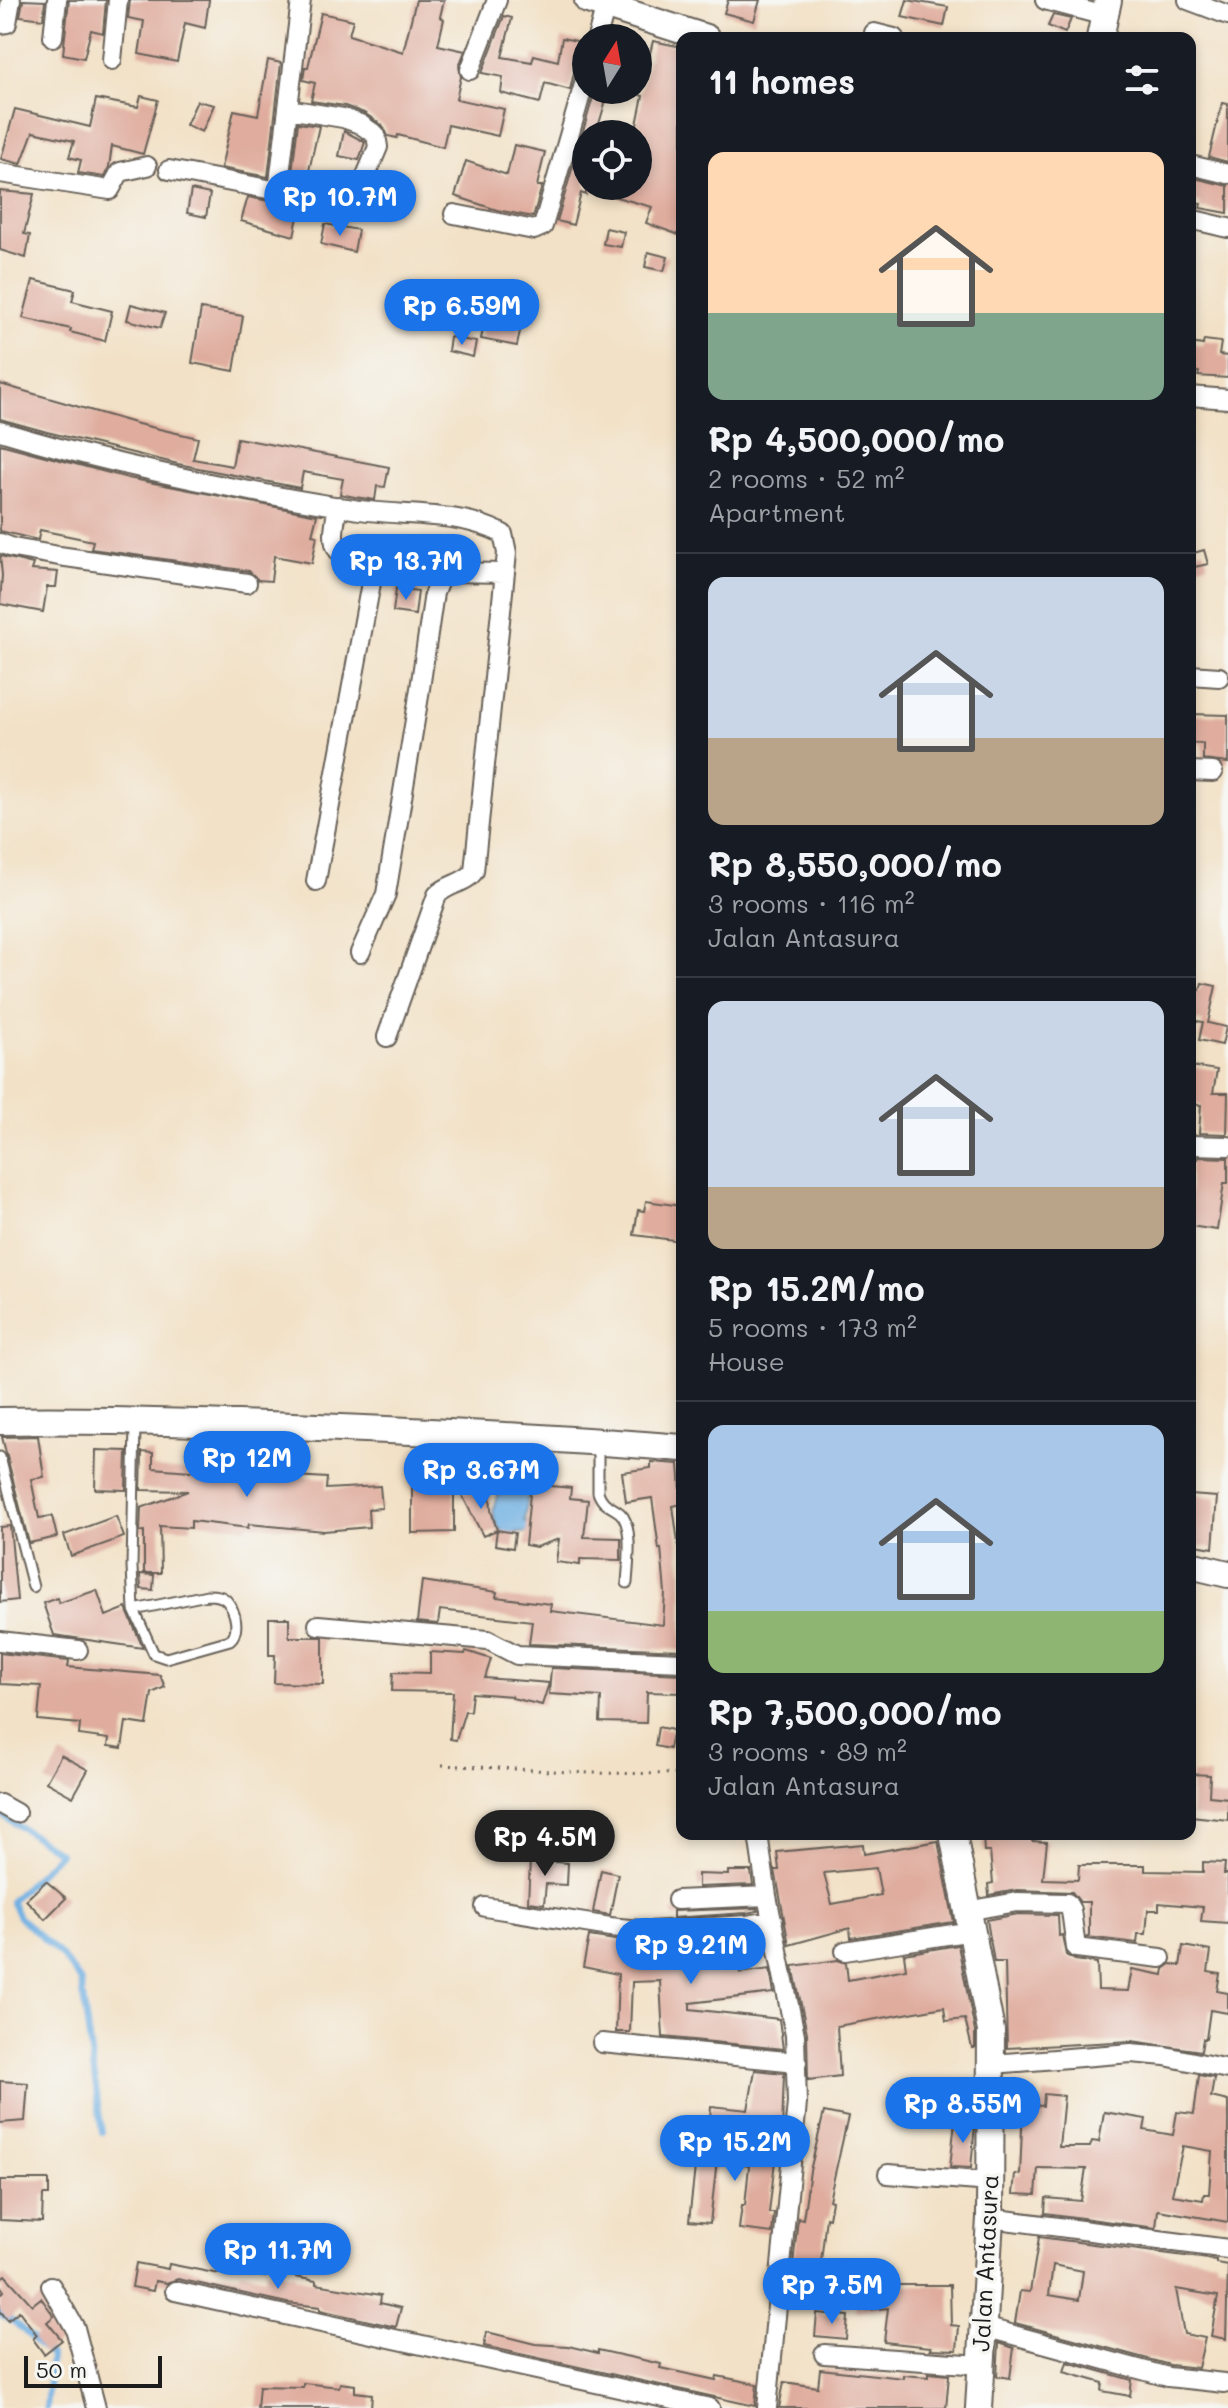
<!DOCTYPE html>
<meta charset="utf-8">
<style>
body{margin:0;font-family:Mali,sans-serif;background:#242831;color:#f1f3f6;height:100vh;display:flex;flex-direction:column;font-size:30px;white-space:nowrap}
*{box-sizing:border-box;margin:0}
p{font-size:26px;color:#9ea1a6}
.icon{flex:none;width:44px;height:44px;fill:none;stroke:currentColor;stroke-width:2;stroke-linecap:round;stroke-linejoin:round}
.map{position:relative;flex:1;overflow:hidden}
.side{position:absolute;left:676px;top:32px;width:520px;height:1808px;display:flex;flex-direction:column;background:#171b24;border-radius:16px;box-shadow:0 4px 12px #0003}
.side>*{flex:none}
.needle{width:52px;rotate:11deg}
.controls{position:absolute;left:572px;top:24px;display:grid;gap:16px}
.controls a{display:grid;place-items:center;width:80px;height:80px;border-radius:50%;background:#171b24;box-shadow:0 4px 12px #0003;font-size:40px}
.scale{position:absolute;left:24px;bottom:20px;width:138px;box-sizing:border-box;padding-left:8px;border:4px solid #1c1c1c;border-top:0;font-size:22px;line-height:28px;white-space:nowrap;color:#1c1c1c;-webkit-text-stroke:6px #f6f6f2;paint-order:stroke}
.price{position:absolute;translate:-50% -68px;padding:0 18px;border-radius:28px;background:#1a73e8;color:#fff;font-size:26px;line-height:52px;filter:drop-shadow(0 2px 4px #0008)}
.price::after{content:'';position:absolute;left:50%;top:48px;width:24px;height:18px;margin-left:-12px;background:inherit;clip-path:polygon(0 0,100% 0,50% 100%)}
.price.active{background:#222;color:#fff}
ul{padding:0;list-style:none}
li{display:grid;align-content:center;gap:16px;height:424px;padding:0 32px}
li+li{border-top:2px solid #363941}
li span{display:grid;place-items:center;height:248px;border-radius:16px;color:#555}
li>.icon{margin-inline-start:auto}
span .icon{width:144px;height:144px;fill:#fffc;stroke-width:1}
li b{font-size:34px}
h2{display:flex;justify-content:space-between;align-items:center;height:96px;padding:0 32px;font-size:34px}
.map>svg:first-child{display:block}
</style>
<div class="map">
<svg width="1228" height="2408" viewBox="0 0 1228 2408">
<rect width="100%" height="100%" fill="#f6f6f2"/>
<filter id="ink" filterUnits="userSpaceOnUse"><feTurbulence type="fractalNoise" baseFrequency=".0125" numOctaves="2"/><feDisplacementMap in="SourceGraphic" scale="16" xChannelSelector="R" yChannelSelector="G"/><feConvolveMatrix kernelMatrix="1 2 1 2 8 2 1 2 1" color-interpolation-filters="sRGB"/></filter>
<filter id="wash" filterUnits="userSpaceOnUse"><feTurbulence type="fractalNoise" baseFrequency=".006" numOctaves="4" result="noise"/><feDisplacementMap in="SourceGraphic" scale="32" xChannelSelector="R" yChannelSelector="G"/><feGaussianBlur stdDeviation="1.8" result="paint"/><feColorMatrix in="noise" values="0 0 0 0 0 0 0 0 0 0 0 0 0 0 0 0 0 1.4 0 .05"/><feComposite in="paint" operator="in"/></filter>
<g filter="url(#wash)">
<rect width="100%" height="100%" fill="#f2e1c6"/>
<path fill="#6eafe2" stroke="#45667f" stroke-width="2" d="M518,1474L532,1476L529,1486L525,1521L533,1524L528,1533H504C491,1523 491,1508 498,1494L517,1490Z"/>
<g fill="none" stroke-linecap="round" stroke-linejoin="round">
<path stroke="#6eafe2" stroke-width="6" d="M0,1814L60,1853L11,1901L19,1917L60,1954L81,1982L102,2132
M0,2314L12,2320L51,2356L46,2408"/>
</g>
<g id="blocks">
<path fill="#dfac9d" fill-rule="evenodd" d="M23,0L45,1L43,19L20,16Z
M69,0H106L103,33L91,30L84,58L63,54Z
M130,0H209L205,28L185,23L177,62L139,54L144,21L128,18Z
M416,0H444L440,17L444,19L438,45L465,51L459,66L461,77L456,99L504,109L498,136L448,125L443,147L398,135L397,138L388,136L383,126L364,113L345,106L311,101L315,83L303,80L305,67H308L321,13L353,20L349,35L403,52Z
M728,0H760L754,21L724,13Z
M907,0L948,7L944,26L902,17Z
M1053,15L1071,19L1065,33L1048,26Z
M504,16L512,18L502,57L532,62L534,55L558,61L562,38L581,42L570,90L545,83L540,103L501,93L503,77L482,73Z
M653,41L682,47V236L646,223L652,207L591,190L592,186H638V134H635L643,96L640,95Z
M268,60L281,63L268,177L221,168L234,110L258,115Z
M595,90H609L596,134H586V195L581,193L573,225L557,221Z
M141,96L158,100L143,154L112,146L109,167L104,177L78,173L81,160L69,157L74,141L33,132L21,164L1,159L15,109L90,127L96,99L138,107Z
M197,101L214,105L202,132L186,125Z
M1222,103L1228,104V162L1209,157Z
M298,123L319,126L306,184L291,181Z
M344,131L365,142L359,160L339,156Z
M514,145L545,152L537,186H542L533,217L497,210L455,196L466,161L507,175Z
M1190,177L1228,186V213L1200,208L1201,203L1190,201Z
M191,190L210,194L206,217L187,213Z
M0,191L34,194L24,234L30,235L26,258L0,250Z
M248,197L300,207L294,236L241,221Z
M325,224L358,230L354,252L321,244Z
M606,228L624,232L621,247L603,244Z
M648,252L668,257L664,271L645,267Z
M33,280L75,290L72,301L112,311L105,341L70,332L71,329L23,318Z
M131,304L165,313L160,328L127,320Z
M201,309L243,316L234,371L192,363Z
M485,320L521,326L517,346L481,339Z
M450,337L476,342L473,357L448,351Z
M1204,340L1221,342L1219,355L1228,356V378L1198,376L1199,372L1190,371V343L1203,345Z
M0,384L138,424L198,438L193,459L232,466L237,438L389,467L385,487L377,486L375,500L355,497L340,494L343,479L303,472L300,488L178,464L47,432L0,419Z
M0,444L128,478L317,515L312,535L317,536L312,563L274,556L271,581L258,580L249,571L91,549L93,541L40,530L38,540L0,531Z
M1204,550L1208,564L1190,568V554Z
M0,556L33,564L31,570L58,572L56,587H47L43,612L0,604L2,575Z
M396,588L418,591L415,615L393,612Z
M1190,714L1228,715V763L1203,760V744L1190,743Z
M1202,983L1216,986L1208,1023L1226,1027L1222,1045L1199,1040L1203,1022L1190,1020V988L1200,990Z
M1190,1066L1217,1070L1213,1093H1228L1227,1134L1199,1133L1201,1105L1190,1104Z
M1198,1157L1228,1158V1183H1224L1217,1230L1190,1226V1159H1198Z
M646,1201L682,1206V1241L634,1235L638,1210L644,1211Z
M38,1436L44,1477L31,1479L39,1518L52,1516L57,1537L29,1543L2,1437Z
M224,1440L257,1441L255,1457H259L258,1465L295,1468V1476L327,1478L326,1489L380,1486L382,1508L368,1509L369,1527L324,1531L249,1524L248,1528L191,1521V1528L160,1526L161,1573H144V1531L140,1532L141,1508L188,1491L141,1490L142,1452L153,1453V1468L203,1472V1470L216,1471L218,1453H222Z
M96,1450L127,1451L126,1490L95,1489Z
M412,1461H454V1532L412,1533Z
M651,1462L679,1464L682,1504L673,1506L682,1572V1650L529,1644L532,1621L440,1610L438,1624L417,1622L422,1581L497,1592L496,1597L551,1604L550,1611L663,1625L665,1593L661,1548L659,1549L652,1498L626,1502L622,1472L651,1468Z
M531,1484L571,1488L570,1498L588,1500L584,1537L621,1538V1560L580,1559V1565L556,1562L559,1539L536,1547L525,1545Z
M490,1491L491,1510L497,1530L483,1536L461,1493Z
M1190,1495L1217,1497L1213,1548L1190,1544Z
M116,1516L124,1537L71,1556L64,1535Z
M10,1526L17,1600L0,1602V1527Z
M497,1530L515,1533L513,1548L495,1545Z
M140,1574L154,1575L153,1590L141,1589Z
M97,1590L106,1616L126,1608L143,1648L54,1635L43,1603L57,1598L59,1603Z
M269,1618H289V1637H323V1684L274,1683L275,1655H269Z
M466,1651L491,1659L485,1678L549,1683L542,1705L512,1698V1696L472,1693L470,1711H465L456,1740L450,1739L453,1692L392,1691L393,1672L430,1673V1652L465,1654Z
M0,1653L69,1661L68,1667L160,1675L165,1687L152,1693L147,1725L126,1722L122,1748L108,1746L109,1739L79,1735L80,1724L38,1720L41,1686L0,1684Z
M551,1668L682,1674V1693L647,1692L646,1723L600,1722L601,1697L549,1694Z
M658,1727L673,1730L669,1749L655,1746Z
M61,1755L88,1770L73,1797L46,1782Z
M1192,1774L1210,1775L1209,1796L1228,1798V1820L1191,1816Z
M983,1834H1032V1841L1047,1842L1043,1879L1078,1880L1079,1865H1145V1871L1203,1872V1862L1225,1863L1224,1874H1228V1923L1201,1921L1203,1907L1159,1903V1910H1148L1146,1934H1138L1137,1943L1087,1937L1089,1935V1902H1080L1072,1892L1017,1890L989,1895L988,1884L993,1883L990,1852H984Z
M938,1841L954,1922L851,1938L850,1928L789,1945L775,1870H779L777,1852L863,1844L864,1854ZM876,1868L881,1895L832,1904L824,1873Z
M530,1860L568,1863L567,1885L546,1884L544,1904L528,1902Z
M601,1870L618,1874L610,1915L593,1912Z
M728,1871H751L753,1885L698,1887V1874L728,1875Z
M46,1881L66,1898L45,1919L26,1900Z
M757,1908L758,1911L746,1913L673,1918V1911Z
M1018,1914L1058,1915L1059,1936L1062,1935L1066,1955L1075,1960L1097,1963L1098,1990L1128,1991L1132,1969L1163,1975L1164,1969L1171,1964L1180,1966L1183,1946L1211,1951L1208,1972L1220,1974L1217,1991L1228,1993V2013L1210,2010L1206,2039H1203L1201,2051L1132,2041L1007,2048L1005,1962H994L987,1920Z
M763,1935L766,1951L737,1959L740,1973L770,1969L774,1993L690,2003V2009L779,2019L783,2049L663,2037L660,1981L632,1982L630,2032H616L618,1974L583,1967L589,1936L655,1946V1943Z
M958,1945L975,2032V2048H972L965,2019L946,2021L944,2007L837,2026L840,2076L808,2080L807,2033L793,1966L838,1960L846,1963L848,1980L906,1969L904,1954Z
M755,2070L784,2073L782,2129L748,2121L710,2119L711,2106L748,2110Z
M1199,2075L1214,2078L1211,2097L1228,2101V2222L1158,2210L1156,2228L1045,2213L1046,2198L1081,2201L1086,2169L1038,2168L1036,2195L1013,2194L1015,2174L1020,2175L1023,2104L1043,2106L1044,2094L1064,2096L1059,2147H1090L1092,2141L1099,2142L1104,2112L1146,2119L1144,2130L1173,2135L1177,2112L1194,2114ZM1183,2146L1212,2151L1209,2194H1204L1203,2200L1172,2195Z
M0,2081L28,2083L25,2121L0,2123Z
M824,2112L848,2117L829,2200L832,2201L829,2218L826,2217L816,2307L789,2303L798,2218L803,2219L810,2171Z
M955,2121L975,2123L971,2168L950,2167Z
M698,2141L745,2145L776,2152L769,2213H774L772,2233L739,2229L742,2205H745L749,2166L717,2160L710,2223L689,2221Z
M0,2180H49V2195H43L42,2222L0,2220Z
M1039,2237L1216,2260V2263L1228,2265L1226,2339L1211,2336L1218,2296L1176,2289L1184,2334L1205,2338L1198,2368L1170,2365L1015,2323L1020,2291L1030,2292ZM1053,2265L1083,2271L1079,2300L1049,2295Z
M136,2263L168,2269L169,2264L214,2273L239,2275L240,2271L265,2277L266,2270L295,2274V2277L316,2281V2284L381,2295L380,2303L401,2308L396,2327L320,2310V2307L287,2303L178,2279L166,2283L155,2281L153,2291L132,2287Z
M5,2275L32,2305L41,2298L54,2316L47,2322L62,2340L44,2354L33,2339L37,2335L19,2311L8,2320L0,2311V2295L4,2291L0,2285V2279Z
M886,2285H950L951,2325L959,2326L957,2350L930,2349L931,2347L884,2342L888,2308L856,2311L854,2288Z
M817,2313L848,2316L846,2339L815,2336Z
M487,2332L535,2344L568,2346L598,2353V2350L661,2364L660,2368L716,2380L717,2376L757,2384L755,2406L484,2346Z
M999,2343L1014,2348L1010,2378L997,2376Z
M1067,2362L1132,2380L1130,2396L1102,2391L1103,2383L1064,2372Z
M820,2369L903,2378V2375L928,2377V2373L949,2375L946,2408H779L784,2382L818,2387Z
M303,2383L339,2387L340,2383L355,2385V2392L372,2394L371,2408H257L259,2386L303,2387Z"/>
</g>
</g>
<g filter="url(#ink)">
<use href="#blocks" fill-opacity="0" stroke="#676158" stroke-width="2"/>
<g fill="none" stroke-linecap="round" stroke-linejoin="round">
<defs>
<path id="lane" d="M598,1445V1492C603,1506 610,1505 620,1513C634,1525 628,1566 627,1583
M0,1457L33,1587
M134,1610L207,1595C214,1595 222,1595 227,1601C236,1612 240,1631 230,1640L166,1658L154,1654L134,1610L132,1567L135,1425"/>
<path id="street" d="M1045,0L1105,16
M1188,0L1228,15
M0,24L7,23L11,0
M874,33L894,38
M53,37L57,0
M597,38L606,5
M112,60L118,0
M470,70L497,0
M1190,165L1228,174
M169,170L278,191L301,0
M0,173L110,190L120,172L147,166
M278,191L350,204L355,202L378,147L376,135L360,124L343,118L288,109
M454,214L534,230L543,226L586,77
M1190,219L1228,228
M1190,396L1228,399
M0,431C115,466 234,490 353,509C401,517 460,510 503,534L507,553L474,871C466,884 448,883 437,895L387,1037
M0,543L13,548L59,556L247,583
M1190,675L1219,677
M1190,771L1213,772
M316,881L373,572C333,553 329,551 338,506
M360,953L386,894L418,702L434,593L440,578L448,572L505,573
M1190,1145L1228,1146
M318,1625L488,1640L517,1655L682,1662
M0,1641L78,1650
M0,1804L16,1813
M758,1834L767,1896L795,2035L797,2103L767,2408
M677,1900L767,1896
M485,1907L610,1927L649,1931L747,1925L773,1921
M967,1911L1017,1902L1067,1903L1071,1910L1076,1948L1161,1958
M845,1951L972,1931
M602,2043L797,2062
M993,2064L1131,2053L1165,2056L1228,2069
M701,2130L747,2133L792,2143
M888,2174L991,2182
M990,2218L1228,2249
M51,2286L75,2328L96,2408
M175,2291L710,2408
M984,2327L1168,2377L1224,2383
M824,2354L981,2365"/>
<path id="secondary" d="M588,0L706,38
M1100,38L1108,0
M0,1421C79,1419 158,1422 238,1424C386,1429 534,1436 682,1448
M1190,1565L1228,1574
M953,1834L991,2031L990,2218L979,2408"/>
</defs>
<use href="#lane" stroke="#676158" stroke-width="13"/>
<use href="#street" stroke="#676158" stroke-width="22"/>
<use href="#secondary" stroke="#676158" stroke-width="30"/>
<path stroke="#676158" stroke-width="3" stroke-dasharray="2 6" stroke-linecap="butt" d="M442,1765L589,1773L682,1774"/>
<use href="#lane" stroke="#fff" stroke-width="9"/>
<use href="#street" stroke="#fff" stroke-width="18"/>
<use href="#secondary" stroke="#fff" stroke-width="26"/>
</g>
</g>
<g text-anchor="middle" stroke-width="7" stroke-linejoin="round" paint-order="stroke">
<g font-size="24" fill="#1c1c1c" stroke="#f6f6f2">
<text transform="translate(986 2263) rotate(-87)" y="8">Jalan Antasura</text>
</g>
</g>
</svg>
<div class="controls">
<a><svg class="needle" viewBox="-14 -14 28 28"><path d="M0-13l5 13h-10z" fill="#e53935"/><path d="M0 13l5-13h-10z" fill="#9ea1a6"/></svg></a>
<a><svg class="icon" aria-label="locate" viewBox="0 0 24 24"><circle cx="12" cy="12" r="6"/><path d="M12 2v4M12 18v4M2 12h4M18 12h4"/></svg></a>
</div>
<div class="scale">50 m</div>
<b class="price" style="left:340px;top:238px">Rp 10.7M</b>
<b class="price" style="left:462px;top:347px">Rp 6.59M</b>
<b class="price" style="left:406px;top:602px">Rp 13.7M</b>
<b class="price" style="left:247px;top:1499px">Rp 12M</b>
<b class="price" style="left:481px;top:1511px">Rp 3.67M</b>
<b class="price active" style="left:545px;top:1878px">Rp 4.5M</b>
<b class="price" style="left:691px;top:1986px">Rp 9.21M</b>
<b class="price" style="left:963px;top:2145px">Rp 8.55M</b>
<b class="price" style="left:735px;top:2183px">Rp 15.2M</b>
<b class="price" style="left:278px;top:2291px">Rp 11.7M</b>
<b class="price" style="left:832px;top:2326px">Rp 7.5M</b>
<section class="side">
<h2>11 homes<svg class="icon" aria-label="filters" viewBox="0 0 24 24"><path d="M4 7h16M4 17h16"/><circle cx="9" cy="7" r="2"/><circle cx="15" cy="17" r="2"/></svg></h2>
<ul>
<li><span style="background:linear-gradient(#ffd9b3 65%,#7fa58c 0)"><svg class="icon" aria-label="home" viewBox="0 0 24 24"><path d="M3 11l9-7 9 7M6 9v11h12V9"/></svg></span><div><b>Rp 4,500,000/mo</b><p>2 rooms · 52 m²</p><p>Apartment</p></div></li>
<li><span style="background:linear-gradient(#c9d6e8 65%,#b9a48a 0)"><svg class="icon" aria-label="home" viewBox="0 0 24 24"><path d="M3 11l9-7 9 7M6 9v11h12V9"/></svg></span><div><b>Rp 8,550,000/mo</b><p>3 rooms · 116 m²</p><p>Jalan Antasura</p></div></li>
<li><span style="background:linear-gradient(#c9d6e8 75%,#b9a48a 0)"><svg class="icon" aria-label="home" viewBox="0 0 24 24"><path d="M3 11l9-7 9 7M6 9v11h12V9"/></svg></span><div><b>Rp 15.2M/mo</b><p>5 rooms · 173 m²</p><p>House</p></div></li>
<li><span style="background:linear-gradient(#a9c7e8 75%,#8fb573 0)"><svg class="icon" aria-label="home" viewBox="0 0 24 24"><path d="M3 11l9-7 9 7M6 9v11h12V9"/></svg></span><div><b>Rp 7,500,000/mo</b><p>3 rooms · 89 m²</p><p>Jalan Antasura</p></div></li>
</ul>
</section>
</div>
